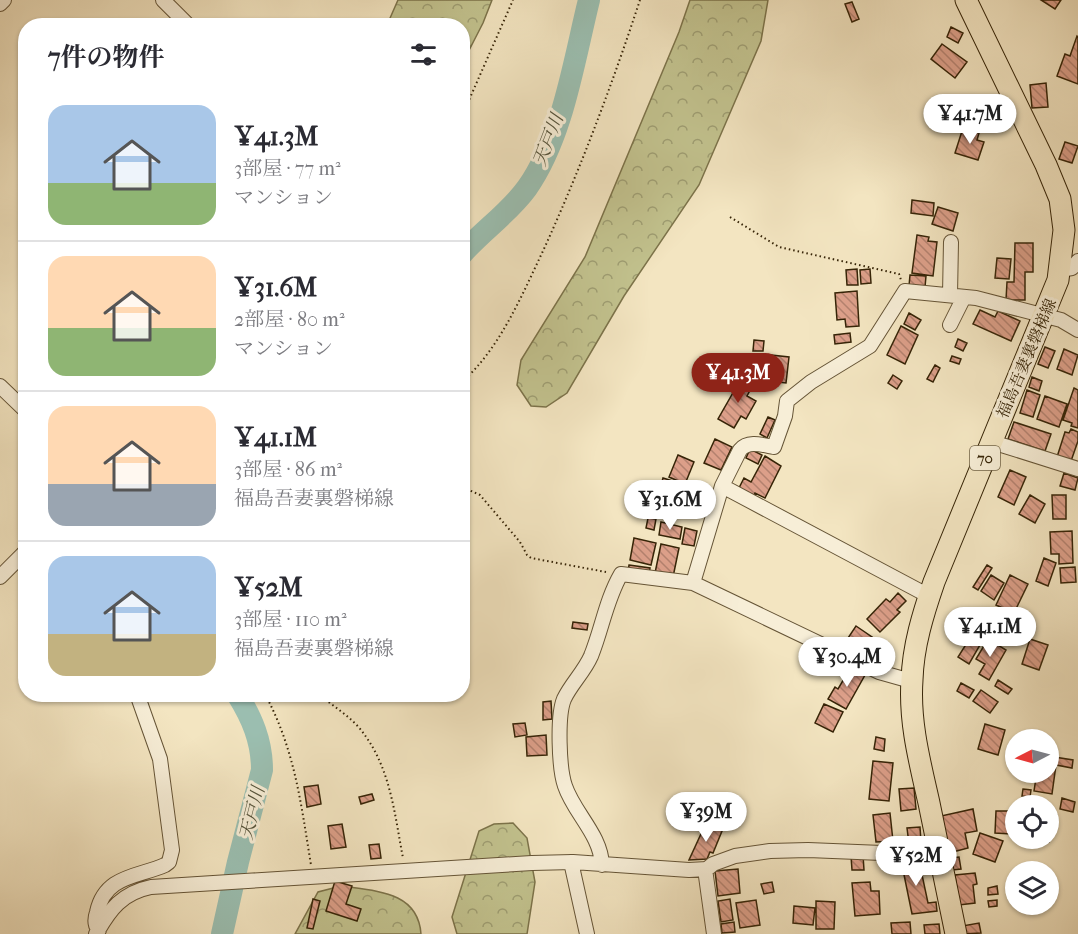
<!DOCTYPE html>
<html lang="ja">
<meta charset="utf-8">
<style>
body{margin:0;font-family:"IM FELL French Canon","Noto Serif JP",serif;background:#f2f2f3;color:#2b2b33;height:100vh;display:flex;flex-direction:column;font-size:22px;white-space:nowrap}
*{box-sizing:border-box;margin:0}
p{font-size:20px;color:#7c7c81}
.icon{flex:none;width:33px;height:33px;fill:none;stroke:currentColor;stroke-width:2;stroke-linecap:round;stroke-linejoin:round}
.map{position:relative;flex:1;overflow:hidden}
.panel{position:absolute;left:18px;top:18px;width:452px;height:684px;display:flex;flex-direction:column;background:#fff;border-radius:24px;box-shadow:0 2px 4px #0004}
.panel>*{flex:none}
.needle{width:39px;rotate:264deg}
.buttons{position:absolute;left:1005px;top:729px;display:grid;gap:12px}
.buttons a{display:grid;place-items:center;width:54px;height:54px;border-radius:50%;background:#fff;box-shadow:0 2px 4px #0004;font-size:30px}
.price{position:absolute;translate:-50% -51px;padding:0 14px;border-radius:21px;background:#fff;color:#222;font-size:20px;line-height:39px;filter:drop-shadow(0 2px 3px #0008)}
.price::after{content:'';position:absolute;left:50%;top:36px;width:18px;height:14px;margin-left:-9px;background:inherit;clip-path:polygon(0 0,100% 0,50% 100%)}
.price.on{background:#8f2418;color:#fff}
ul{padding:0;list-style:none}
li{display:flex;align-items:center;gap:18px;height:150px;padding:0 30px}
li+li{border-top:2px solid #e1e1e2}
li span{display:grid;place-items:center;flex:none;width:168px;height:120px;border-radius:18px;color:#555}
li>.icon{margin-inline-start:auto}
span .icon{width:72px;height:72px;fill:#fffc;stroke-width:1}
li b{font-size:26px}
h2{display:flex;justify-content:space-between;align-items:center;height:72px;padding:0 30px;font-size:26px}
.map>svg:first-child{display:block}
</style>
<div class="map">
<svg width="1078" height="934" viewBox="0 0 1078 934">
<defs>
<pattern id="forest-crowns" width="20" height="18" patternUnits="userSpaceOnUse" patternTransform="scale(1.5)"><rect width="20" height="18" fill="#c2c28e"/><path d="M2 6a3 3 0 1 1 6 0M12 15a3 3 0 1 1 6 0" fill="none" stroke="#9e9d72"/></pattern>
<pattern id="building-back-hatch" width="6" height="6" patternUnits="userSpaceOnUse" patternTransform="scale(1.5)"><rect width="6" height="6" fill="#dc9f89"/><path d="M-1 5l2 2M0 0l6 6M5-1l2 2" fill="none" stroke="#b3816e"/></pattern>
</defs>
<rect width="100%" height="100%" fill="#f3e5c1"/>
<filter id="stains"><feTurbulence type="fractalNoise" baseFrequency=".00333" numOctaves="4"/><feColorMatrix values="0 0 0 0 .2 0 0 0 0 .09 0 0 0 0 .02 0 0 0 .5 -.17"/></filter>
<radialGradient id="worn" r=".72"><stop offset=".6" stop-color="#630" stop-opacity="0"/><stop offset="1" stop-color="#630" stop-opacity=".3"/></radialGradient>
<path fill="url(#forest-crowns)" stroke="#7c734a" stroke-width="1.5" d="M398,0H492L483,23L462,64V26L387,25Z
M690,0H768L761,41L699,185L624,296L567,393L546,407L531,406L517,385L521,360L585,257L679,32Z
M513,823L527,838L535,882L527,934H457L452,917L479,831L494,824Z
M341,886C375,891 418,891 421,934H295L318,892Z"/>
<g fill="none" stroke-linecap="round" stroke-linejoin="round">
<path stroke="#9bbfb1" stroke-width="22" d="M462,254C482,231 509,213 527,188C563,137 574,60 589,0
M222,934L238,862L262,770C262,741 252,718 237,694"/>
</g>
<path fill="url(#building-back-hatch)" stroke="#362407" stroke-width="1.5" d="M1041,0H1061L1055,9Z
M852,2L859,19L852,22L845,4Z
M951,27L963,33L958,43L947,37Z
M1077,36L1078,37V84L1057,76L1065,54L1070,56Z
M942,44L967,62L955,78L931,59Z
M1046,83L1048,107L1032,108L1030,85Z
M971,103L988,109L984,122L967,117Z
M963,128L979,133L977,140L984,142L978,160L955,153Z
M1065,142L1078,146L1072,163L1059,159Z
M912,200L934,203L933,216L911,213Z
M938,207L958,213L953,231L932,224Z
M917,235L929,237L928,241L937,242L933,276L912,273Z
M1015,243H1033V272H1025V300H1006L1007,282H1014Z
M997,258L1011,259L1009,279L995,278Z
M857,269L858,285H847L846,270Z
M870,269L871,283L861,284L860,270Z
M910,275L926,276L925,287L909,286Z
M857,291L859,326L846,327L845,319L837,320L835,293Z
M980,310L995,317L998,311L1020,321L1011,341L973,324Z
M909,313L921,320L915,330L904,324Z
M901,326L918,335L905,364L887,355Z
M850,333L851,342L835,344L834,335Z
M958,339L967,343L963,351L955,347Z
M754,340L764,341L763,351H753Z
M1045,347L1055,351L1048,368L1038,364Z
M1064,349L1078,355L1072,375L1057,369Z
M771,355L789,357L786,383L769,381Z
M952,356L961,359L959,364L950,361Z
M750,359L765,360L764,379L748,378Z
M935,365L940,368L933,382L927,379Z
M893,375L902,381L897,389L888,383Z
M742,377L754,383L747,396L756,401L746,419L741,416L734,428L718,419Z
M1032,377L1042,381L1039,391L1029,387Z
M1074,388L1078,390V428L1071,426L1072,423L1063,420Z
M1027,390L1040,395L1033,417L1020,413Z
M1045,396L1067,404L1059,427L1037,419Z
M768,417L775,420L767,438L760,434Z
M1014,422L1051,434L1045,451L1008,439Z
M1071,429L1078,432V441L1071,461L1057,457L1065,432L1069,433Z
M715,439L732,447L721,470L704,463Z
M750,449L762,455L758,464L746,458Z
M678,455L694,462L685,484L669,477Z
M765,456L781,466L765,498L755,493L754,496L739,488L744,478L751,482Z
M1010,470L1026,477L1014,505L998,497Z
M1064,473L1078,478L1075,490L1060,486Z
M663,478L676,482L671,501L658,497Z
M1030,495L1045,504L1035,523L1019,514Z
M1052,495H1066V519H1053Z
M642,505L666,510L665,517L641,512Z
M648,518L656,519L654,530L646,528Z
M661,522L682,527L680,539L659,535Z
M685,528L697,531L694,546L682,544Z
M1072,531L1073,563L1059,564V554H1051L1050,532Z
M634,538L656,543L651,565L630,560Z
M661,544L679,548L673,577L655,573Z
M1044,558L1056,563L1048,586L1036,581Z
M629,565L650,568L649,576L628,572Z
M987,565L992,568L978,590L973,587Z
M1075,567L1076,582L1061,583L1060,568Z
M991,575L1004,583L994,600L981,591Z
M1010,575L1028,584L1014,613L996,605Z
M898,593L906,601L897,610L900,612L880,632L867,619L886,599L890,602Z
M573,622L588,624L587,630L572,628Z
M856,626L872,637L858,658L842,647Z
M970,638L980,645L969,664L958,657Z
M988,639L1006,650L989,680L979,674L985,664L976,659Z
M1030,639L1048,645L1039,670L1022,664Z
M851,667L865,675L846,709L828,699L835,687L838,689Z
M998,680L1012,689L1008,694L995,686Z
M961,683L974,690L969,698L957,691Z
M981,690L998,702L990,713L973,701Z
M551,701L552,719L543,720V702Z
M824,704L843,712L833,732L815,723Z
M525,723L527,735L515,737L513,724Z
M985,724L1005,730L998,755L978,749Z
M546,735L547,755L527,756L526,737Z
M876,737L885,739L884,751L874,749Z
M1048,756L1073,760L1072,768L1056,765L1052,794L1034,791L1037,772H1048Z
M873,761L893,763L889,801L869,799Z
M318,785L321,804L307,807L304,787Z
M914,788L916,809L901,811L899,789Z
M1023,789L1031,790L1030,797L1022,796Z
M372,794L374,800L361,804L359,797Z
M1062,798L1075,802L1073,812L1060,809Z
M973,809L977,831L965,833L968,848L949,853L941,816Z
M996,811H1012L1011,834L995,833Z
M1048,812L1057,815L1049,842L1036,838H1048Z
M890,813L893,841L876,842L873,815Z
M706,823L722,831L713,853L710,852L707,859L689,860Z
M342,824L346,847L331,849L328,826Z
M920,827L921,842L909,844L907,828Z
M980,833L1003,841L995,862L973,854Z
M379,844L381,858L371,859L369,845Z
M863,855L864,870H852L851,856Z
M918,856L928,903L936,902L937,911L912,914L901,860Z
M959,857L961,869L952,870L950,858Z
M738,869L740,893L718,896L715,871Z
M975,873L977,884L973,885L975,903L959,905L955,875Z
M335,881L352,886L346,904L361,909L357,921L326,911Z
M772,882L774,892L764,894L761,884Z
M870,882L871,891H879L880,914L855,916L852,883Z
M997,886L998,894L988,895V888Z
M313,899L320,901L313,929L307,928Z
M730,899L733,920L721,922L718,901Z
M756,900L760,925L740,928L736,903Z
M997,900V906L989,907L988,901Z
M816,901L835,902L834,929H816Z
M794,906L815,908L813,925L793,923Z
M734,922L735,932L722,933L721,924Z
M910,922L911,934H892L891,923Z
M979,923L981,933L963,934L962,926Z
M939,924L940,934H925L924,925Z"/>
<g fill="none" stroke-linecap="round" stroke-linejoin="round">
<defs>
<path id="street" d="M163,0L189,26
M0,4L4,0
M1060,270L1072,268L1078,261
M950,295L951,242
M950,325L964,297
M0,386L26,411
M992,442L1078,469
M722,486L929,596
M0,577L26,551
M693,583L722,486L740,450C748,440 763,445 774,447L785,416L787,401L811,382L870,346L905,291L976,298L1061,320L1078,330
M571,862L587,934
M602,865C601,835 574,813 565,786C559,769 557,716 564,699C571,684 584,672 591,656C602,629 606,600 621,574L693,583L879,672L911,681
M705,869L714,934
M99,930C94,925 95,918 97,912C105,875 138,877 165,865L169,862L172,850L160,759L137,694
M96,934C110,909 122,893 151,887L532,863L573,862L689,870L707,869L713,864L735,856L770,851L808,850L882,853L938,848"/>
<path id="primary" d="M956,934C947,890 938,847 929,803C920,763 909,722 912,680C913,646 923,614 934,582L1058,280L1064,230L1060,199L1046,165L966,0"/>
</defs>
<use href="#street" stroke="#655436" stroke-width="16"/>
<use href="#primary" stroke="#362407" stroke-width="23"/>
<path stroke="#362407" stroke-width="2" stroke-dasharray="1.5 3" stroke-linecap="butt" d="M462,116L513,0
M730,217L779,247L899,274L901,280
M462,382C500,348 521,297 543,251C580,170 612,85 640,0
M462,491L469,490L480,495L520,542L527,555L531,558L606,572
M265,694C295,750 301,804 311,865
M318,694C333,706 353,718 364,734C391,770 395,817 403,858"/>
<use href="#street" stroke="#f7eed7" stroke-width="14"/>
<use href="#primary" stroke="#f3e5c1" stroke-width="21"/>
</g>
<g text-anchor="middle" stroke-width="6" stroke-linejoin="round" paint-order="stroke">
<rect fill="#f7eed7" stroke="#706145" stroke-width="1.5" x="970" y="446" width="30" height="24" rx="4.5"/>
<g font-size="15" font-weight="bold" fill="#362407">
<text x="985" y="463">70</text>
</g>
<g font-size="16" fill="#362407" stroke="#f7eed7">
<text transform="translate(1026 358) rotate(-67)" y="6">福島吾妻裏磐梯線</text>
</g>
<g font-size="18" font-style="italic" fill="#54523a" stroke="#f7eed7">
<text transform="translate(548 140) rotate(-69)" y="6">天戸川</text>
<text transform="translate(252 813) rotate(-76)" y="6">天戸川</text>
</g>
</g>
<rect width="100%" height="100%" filter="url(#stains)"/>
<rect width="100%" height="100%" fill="url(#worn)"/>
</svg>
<div class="buttons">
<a><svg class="needle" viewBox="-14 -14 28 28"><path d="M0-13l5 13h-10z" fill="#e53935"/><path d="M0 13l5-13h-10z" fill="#7c7c81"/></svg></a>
<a><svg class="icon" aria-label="locate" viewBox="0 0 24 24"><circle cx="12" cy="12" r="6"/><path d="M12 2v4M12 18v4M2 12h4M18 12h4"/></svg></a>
<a><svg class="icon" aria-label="layers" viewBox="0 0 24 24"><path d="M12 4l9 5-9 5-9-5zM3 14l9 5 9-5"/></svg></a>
</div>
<b class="price" style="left:970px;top:145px">¥41.7M</b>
<b class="price on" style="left:738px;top:404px">¥41.3M</b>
<b class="price" style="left:670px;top:531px">¥31.6M</b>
<b class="price" style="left:990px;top:658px">¥41.1M</b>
<b class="price" style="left:847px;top:688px">¥30.4M</b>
<b class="price" style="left:706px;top:843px">¥39M</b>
<b class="price" style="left:916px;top:887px">¥52M</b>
<section class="panel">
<h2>7件の物件<svg class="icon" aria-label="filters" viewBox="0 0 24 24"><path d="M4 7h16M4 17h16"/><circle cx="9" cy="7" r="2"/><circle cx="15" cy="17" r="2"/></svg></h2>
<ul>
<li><span style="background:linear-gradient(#a9c7e8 65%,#8fb573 0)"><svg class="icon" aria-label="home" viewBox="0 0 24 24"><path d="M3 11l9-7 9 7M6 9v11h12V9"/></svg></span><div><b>¥41.3M</b><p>3部屋 · 77 m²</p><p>マンション</p></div></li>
<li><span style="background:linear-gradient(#ffd9b3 60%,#8fb573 0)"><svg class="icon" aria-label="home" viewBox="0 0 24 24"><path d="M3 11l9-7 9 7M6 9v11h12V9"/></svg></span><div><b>¥31.6M</b><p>2部屋 · 80 m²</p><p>マンション</p></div></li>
<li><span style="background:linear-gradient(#ffd9b3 65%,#9aa5b1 0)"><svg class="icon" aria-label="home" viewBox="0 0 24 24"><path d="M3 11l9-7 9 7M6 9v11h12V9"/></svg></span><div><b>¥41.1M</b><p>3部屋 · 86 m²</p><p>福島吾妻裏磐梯線</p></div></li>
<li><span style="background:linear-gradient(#a9c7e8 65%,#c2b280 0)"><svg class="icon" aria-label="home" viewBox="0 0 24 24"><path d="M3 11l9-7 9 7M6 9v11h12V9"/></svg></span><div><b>¥52M</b><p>3部屋 · 110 m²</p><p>福島吾妻裏磐梯線</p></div></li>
</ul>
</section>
</div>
